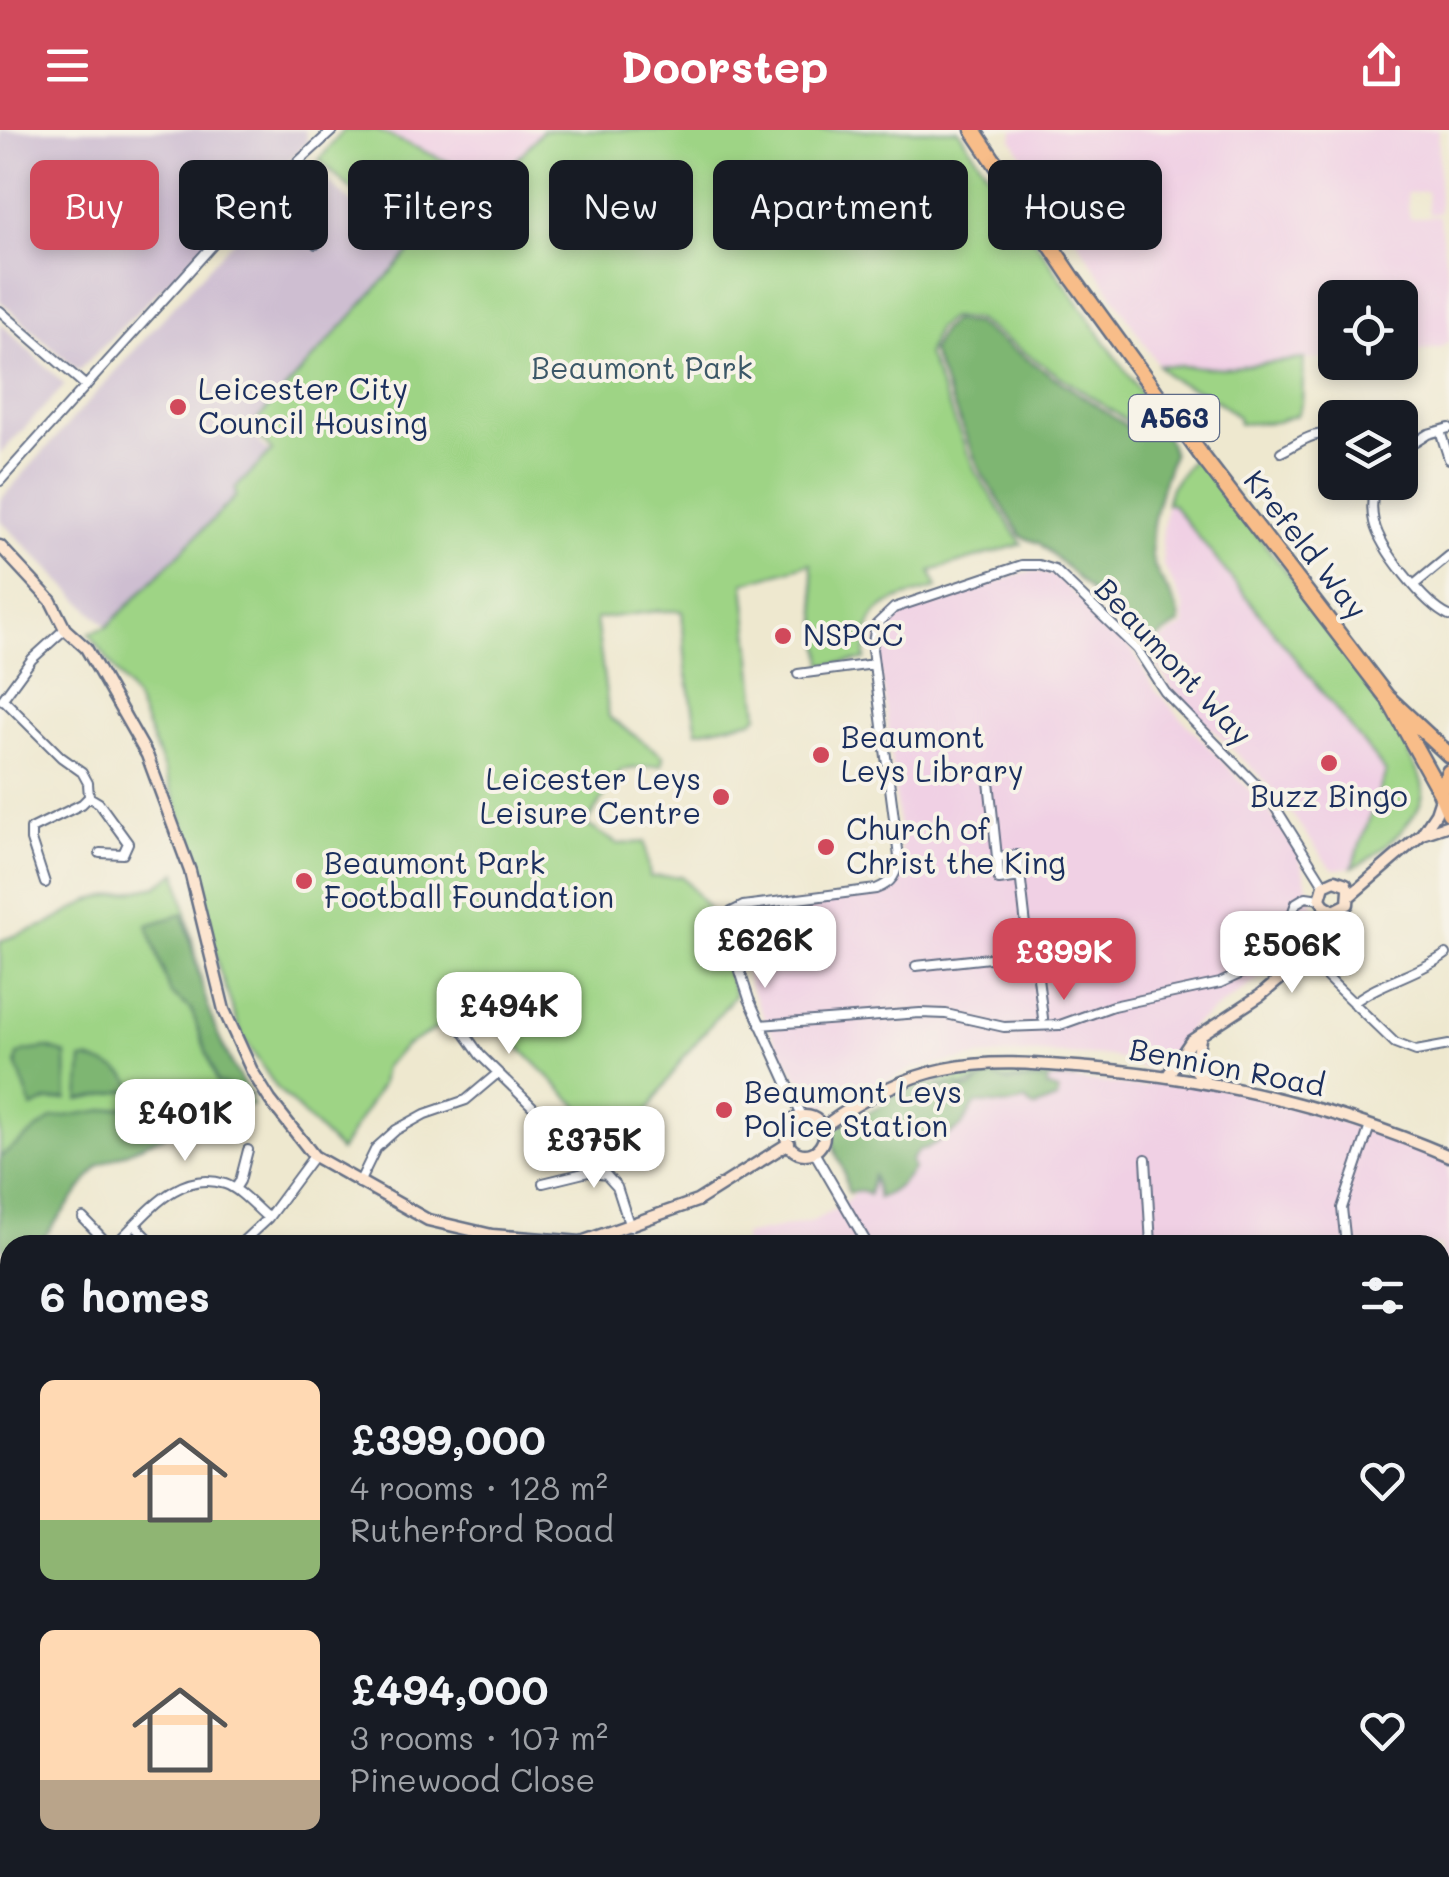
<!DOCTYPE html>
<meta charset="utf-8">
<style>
body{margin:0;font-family:Mali,sans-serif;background:#20242c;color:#f1f3f6;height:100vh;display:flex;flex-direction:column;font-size:38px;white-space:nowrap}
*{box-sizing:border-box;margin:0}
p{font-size:32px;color:#9ea1a6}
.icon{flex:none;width:55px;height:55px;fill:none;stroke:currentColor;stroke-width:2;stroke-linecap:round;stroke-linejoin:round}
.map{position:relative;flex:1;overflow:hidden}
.drawer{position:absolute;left:0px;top:1105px;width:1450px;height:642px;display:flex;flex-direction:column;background:#171b24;border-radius:30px 30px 0 0;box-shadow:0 5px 15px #0003}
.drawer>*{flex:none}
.banner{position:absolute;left:30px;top:30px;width:1390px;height:90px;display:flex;gap:20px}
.tools{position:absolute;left:1318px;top:150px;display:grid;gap:20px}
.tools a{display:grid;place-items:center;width:100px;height:100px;border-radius:15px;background:#171b24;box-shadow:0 5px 15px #0003;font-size:50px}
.price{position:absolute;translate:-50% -85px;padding:0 22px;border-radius:20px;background:#fff;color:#222;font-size:32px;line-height:65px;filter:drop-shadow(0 2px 5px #0008)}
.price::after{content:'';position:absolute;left:50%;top:60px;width:30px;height:22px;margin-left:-15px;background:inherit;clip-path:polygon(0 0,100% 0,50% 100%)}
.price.selected{background:#d1495b;color:#fff}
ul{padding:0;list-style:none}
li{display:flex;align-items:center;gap:30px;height:250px;padding:0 40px}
li span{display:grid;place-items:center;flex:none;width:280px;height:200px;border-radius:15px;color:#555}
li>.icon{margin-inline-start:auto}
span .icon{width:120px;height:120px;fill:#fffc;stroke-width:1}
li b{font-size:42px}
h2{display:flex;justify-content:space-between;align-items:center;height:120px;padding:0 40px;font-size:42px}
.chip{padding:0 35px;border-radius:15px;background:#171b24;box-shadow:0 5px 15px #0003;font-size:35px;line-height:90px}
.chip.selected{background:#d1495b;color:#fff}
header{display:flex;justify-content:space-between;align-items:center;height:130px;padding:0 40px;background:#d1495b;color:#fff;font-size:45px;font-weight:700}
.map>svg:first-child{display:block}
</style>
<header><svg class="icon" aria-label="menu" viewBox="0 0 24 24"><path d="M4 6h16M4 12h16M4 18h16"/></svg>Doorstep<svg class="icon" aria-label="share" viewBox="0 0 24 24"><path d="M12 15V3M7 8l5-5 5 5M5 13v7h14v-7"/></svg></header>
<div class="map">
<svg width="1449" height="1747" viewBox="0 0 1449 1747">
<rect width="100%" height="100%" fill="#f7f3e8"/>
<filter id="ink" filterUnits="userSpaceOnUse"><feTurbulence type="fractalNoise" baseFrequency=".01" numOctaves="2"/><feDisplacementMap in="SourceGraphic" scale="20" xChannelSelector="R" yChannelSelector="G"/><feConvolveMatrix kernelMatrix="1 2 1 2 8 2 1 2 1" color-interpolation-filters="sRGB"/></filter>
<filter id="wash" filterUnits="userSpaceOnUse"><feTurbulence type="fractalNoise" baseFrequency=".0048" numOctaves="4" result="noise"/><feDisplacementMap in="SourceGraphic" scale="40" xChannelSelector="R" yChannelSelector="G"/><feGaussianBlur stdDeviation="2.25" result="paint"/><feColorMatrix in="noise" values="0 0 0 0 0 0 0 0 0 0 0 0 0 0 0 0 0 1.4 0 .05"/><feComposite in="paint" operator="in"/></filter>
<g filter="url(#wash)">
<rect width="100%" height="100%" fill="#eee8cf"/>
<path fill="#f0d0e4" d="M377,0H543L496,53Z
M1014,0H1439V83L1429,84L1427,61L1407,63L1409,88L1439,86L1449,151V211L1441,218L1400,223V168H1335V227L1223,238L1158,235L1012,9Z
M1172,373L1386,643L1352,737L1335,739L1329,736L1276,662L1171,558L1147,518L1184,496V477L1163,434L1162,409L1166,374Z
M1031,441L1054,445L1116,504L1132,520L1156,561L1268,680L1298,722L1313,776L1310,791L1285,827L1252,854L1193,895L1183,907L1176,926L1163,937H1142L1110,926L1032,923L978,927L914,938L856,966L824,976L816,975L778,917L749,855L731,793L741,782L874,765L885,762L899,749L903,736L884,562L876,521L878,502L895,483Z
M1147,942L1251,963L1449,1026V1333L1440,1342V1115H745L743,1105L813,1091L839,1077L900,1023L955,960L1026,949L1056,948L1146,957Z
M10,1347V1477H0V1349Z
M1449,1459V1643L1440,1645V1468Z"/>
<path fill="#cebed1" d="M0,0H305L308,12L78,241L0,171Z
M310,36L409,123L256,292L259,313L273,326L107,497L0,390V370L226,118Z
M0,193L65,255L0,324Z"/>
<path fill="#9ed485" stroke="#5c8272" stroke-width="2.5" d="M344,0H376L496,53L543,0H958L1163,295L1151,292L1136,297L975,189L950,188L937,198L927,224L976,343L1022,414L931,441L937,458C890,471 863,473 865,530L823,535L811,433L744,453L758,585L753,590L697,601L686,538L682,481H657L596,489L609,587L663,626L662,635L621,640L586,694L618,714L645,712L650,747L682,746L708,778L735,865L683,928L643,988L606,1004L478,876L405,916L384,937L381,955L340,1021L276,957L242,906L219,839L198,736L163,637L136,570L89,503L107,497L236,366L235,359L272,321L251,297L415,116L319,30Z
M1304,229L1302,273L1297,285L1276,292L1239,294L1238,287C1226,278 1215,268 1202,262C1182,252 1174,255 1158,235L1223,238Z
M1191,331H1200L1329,497L1413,623L1409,626C1415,638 1424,649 1423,663C1421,688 1375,730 1352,737L1386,642L1172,374H1166L1171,357Z
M177,742L209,887L252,975L57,1003L0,1051V811L48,794L91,770L157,756Z
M997,941L1075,943L1074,948L1004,950L993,946L960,958L949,954L940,957L939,950Z
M0,1477H10V1737L0,1734Z
M1449,1643V1723L1440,1712V1645Z
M12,1738H758L744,1747H40Z
M1259,1738H1421L1429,1747H1257Z"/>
<path fill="#7eb672" stroke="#4c7268" stroke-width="2.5" d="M952,191L974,193L1134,301L1151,296L1165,303L1173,324C1163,351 1148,397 1152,427C1156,451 1179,468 1180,493L1146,516L1063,434L1039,413L1022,407L980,341L931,222L941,201Z
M183,784C202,851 209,909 252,966L217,952L191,879L171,864L147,795Z
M47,918L66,924L67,969L47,971L32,978L16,933L18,925L26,921Z
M88,929C106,935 128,939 135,959L79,970L82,930Z
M989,945L1009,952L1046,949L1048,950L1046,957L1058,961L1057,969L1034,978L1025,970C1005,980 996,971 975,974L961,997L927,1018L919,1020L911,1030L913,1039C904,1051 896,1062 878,1068L873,1044L869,1065L862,1061L849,1063C845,1055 846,1048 843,1040C837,1024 831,1018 833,1000C848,989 886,978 893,965C910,962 925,946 942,958L959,954L960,960L971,958Z
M202,965L222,979L99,1035L38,1115H10V1133L0,1112V1027L53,988Z
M0,1600L10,1601V1675L0,1690Z
M19,1738H148L155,1747H49Z
M510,1738H582L583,1747H515Z"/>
</g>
<g filter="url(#ink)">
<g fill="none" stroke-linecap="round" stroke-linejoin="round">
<defs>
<path id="street" d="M263,66L316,114
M0,181L86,256
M1440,301L1449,329
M1281,322C1300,313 1314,299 1335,306
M1400,322L1428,304L1449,298
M0,351L238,87L333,0
M1377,352C1372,365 1371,379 1374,392C1380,419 1425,475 1449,486
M1415,454L1449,426
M798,544L874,534
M3,569L61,627L82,642L88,653L89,667L82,674L31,699V710L45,753
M2,570L32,529L65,499
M989,651L997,727L1018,725L1029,823
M89,667L99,673L128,713L123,724L100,723
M998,732L999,750L1021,747
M1306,827L1395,913L1416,921L1449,915
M916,836L1035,823L1043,888
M1353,873C1382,851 1417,845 1446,824
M458,894L480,925L536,980
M760,895L920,883L946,884L1004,897L1060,895L1113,876L1220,853L1244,842L1282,812L1296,773L1306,767L1320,769
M460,897L476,887
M802,986L749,869L725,794L731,782L743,776L876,759C892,753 897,744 899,727L872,519L876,495L894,478L1022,435H1039L1055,440L1137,519L1165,562L1270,669L1324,755
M814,1022L868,1115
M1146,1029L1151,1115
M359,1053L376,1018L396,1000L425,984L466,970L498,943
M543,1053L588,1042L606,1045L617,1057L630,1097
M235,1059L240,1051L248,1020
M83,1088L109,1115
M135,1095L155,1115
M114,1115C144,1088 177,1038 225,1054C240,1059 255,1077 268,1088
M239,1115L268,1088L314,1026
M1346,1115L1342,1078L1370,996
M5,1221L10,1231
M0,1267L10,1263
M0,1338L10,1337
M920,1738L922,1747
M806,1747L827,1738"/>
<path id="secondary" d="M0,416L51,471L65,499L86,518L147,625L190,741L224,880L252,941L270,970L314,1026L428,1090L492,1105L581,1112L697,1071L789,1013
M1422,704L1449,695
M1351,765L1422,704L1436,683L1441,668
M1334,781L1324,775L1320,769L1324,755L1335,750L1346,754
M1334,781L1348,774L1349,759
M1201,904L1194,938L1205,951
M1168,945L1191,911L1261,865L1306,827L1334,781
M786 1005a19 19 0 1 1 38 0a19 19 0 1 1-38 0Z
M823,997C859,971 900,948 945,939C992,929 1041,934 1089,938C1212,948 1335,977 1449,1026"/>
<path id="primary" d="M1440,1391L1449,1382
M1440,1411L1449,1402
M1205,1747L1207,1738
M1229,1747L1231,1738"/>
<path id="highway" d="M973,0L1074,150L1202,326L1387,567L1449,625
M1390,572L1440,662
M1449,642L1440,662L1449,683"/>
</defs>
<use href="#street" stroke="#657086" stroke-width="12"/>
<use href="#secondary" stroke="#657086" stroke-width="15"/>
<use href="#primary" stroke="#657086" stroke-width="16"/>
<use href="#highway" stroke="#657086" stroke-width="19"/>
<use href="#street" stroke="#fff" stroke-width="8"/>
<use href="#secondary" stroke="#fce5d0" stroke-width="10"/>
<use href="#primary" stroke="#f8bd89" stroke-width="11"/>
<use href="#highway" stroke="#f8bd89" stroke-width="14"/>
</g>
</g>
<g fill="#d1495b" stroke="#f7f3e8" stroke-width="4">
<circle cx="178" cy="277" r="10"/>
<circle cx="783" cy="506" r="10"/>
<circle cx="821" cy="625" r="10"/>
<circle cx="1329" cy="633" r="10"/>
<circle cx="721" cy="667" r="10"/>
<circle cx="826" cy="717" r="10"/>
<circle cx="304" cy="751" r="10"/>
<circle cx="724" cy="980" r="10"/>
</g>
<g text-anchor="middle" stroke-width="8" stroke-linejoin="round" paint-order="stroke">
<rect fill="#f7f3e8" stroke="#5d6a87" stroke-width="2.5" x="1129" y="265" width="90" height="46" rx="8"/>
<g font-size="28" font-weight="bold" fill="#1b2f5e">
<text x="1174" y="298">A563</text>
</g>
<g font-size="30" fill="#3c5868" stroke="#f7f3e8">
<text x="642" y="249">Beaumont Park</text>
</g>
<g font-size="30" fill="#1b2f5e" stroke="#f7f3e8" text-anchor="start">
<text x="198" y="270">Leicester City<tspan x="198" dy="34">Council Housing</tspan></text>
<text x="803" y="516">NSPCC</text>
<text x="841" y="618">Beaumont<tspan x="841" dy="34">Leys Library</tspan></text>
<text x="701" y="660" text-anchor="end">Leicester Leys<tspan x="701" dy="34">Leisure Centre</tspan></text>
<text x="1329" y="677" text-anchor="middle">Buzz Bingo</text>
<text x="846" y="710">Church of<tspan x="846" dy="34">Christ the King</tspan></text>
<text x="324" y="744">Beaumont Park<tspan x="324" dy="34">Football Foundation</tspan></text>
<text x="744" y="973">Beaumont Leys<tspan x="744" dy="34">Police Station</tspan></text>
</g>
<g font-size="30" fill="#1b2f5e" stroke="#f7f3e8">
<text transform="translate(1305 415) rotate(52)" y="10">Krefeld Way</text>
<text transform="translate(1173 532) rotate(47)" y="10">Beaumont Way</text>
<text transform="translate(1227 938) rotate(11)" y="10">Bennion Road</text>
</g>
</g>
</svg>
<div class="tools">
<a><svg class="icon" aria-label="locate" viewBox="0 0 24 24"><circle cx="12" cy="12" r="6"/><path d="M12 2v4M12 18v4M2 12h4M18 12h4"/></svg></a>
<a><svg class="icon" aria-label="layers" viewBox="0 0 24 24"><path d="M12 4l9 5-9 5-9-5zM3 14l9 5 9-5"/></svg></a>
</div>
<b class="price" style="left:765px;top:861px">£626K</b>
<b class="price" style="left:1292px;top:866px">£506K</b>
<b class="price selected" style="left:1064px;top:873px">£399K</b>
<b class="price" style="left:509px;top:927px">£494K</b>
<b class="price" style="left:185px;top:1034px">£401K</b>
<b class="price" style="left:594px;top:1061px">£375K</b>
<div class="banner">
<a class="chip selected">Buy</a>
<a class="chip">Rent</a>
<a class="chip">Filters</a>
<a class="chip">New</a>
<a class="chip">Apartment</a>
<a class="chip">House</a>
</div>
<section class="drawer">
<h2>6 homes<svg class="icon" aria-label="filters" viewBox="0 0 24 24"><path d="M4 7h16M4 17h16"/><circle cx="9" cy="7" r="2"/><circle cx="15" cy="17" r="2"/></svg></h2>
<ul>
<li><span style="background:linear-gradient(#ffd9b3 70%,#8fb573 0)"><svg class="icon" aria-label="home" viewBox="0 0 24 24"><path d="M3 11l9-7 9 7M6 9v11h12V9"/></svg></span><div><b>£399,000</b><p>4 rooms · 128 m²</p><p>Rutherford Road</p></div><svg class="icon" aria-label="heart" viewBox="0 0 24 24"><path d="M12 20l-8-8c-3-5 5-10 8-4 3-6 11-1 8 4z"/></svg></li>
<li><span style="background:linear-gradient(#ffd9b3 75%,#b9a48a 0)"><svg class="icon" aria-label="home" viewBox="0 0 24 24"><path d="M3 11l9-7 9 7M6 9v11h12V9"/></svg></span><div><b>£494,000</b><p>3 rooms · 107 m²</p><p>Pinewood Close</p></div><svg class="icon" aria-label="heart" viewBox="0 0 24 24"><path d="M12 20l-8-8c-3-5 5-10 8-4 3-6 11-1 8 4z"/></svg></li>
</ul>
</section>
</div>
